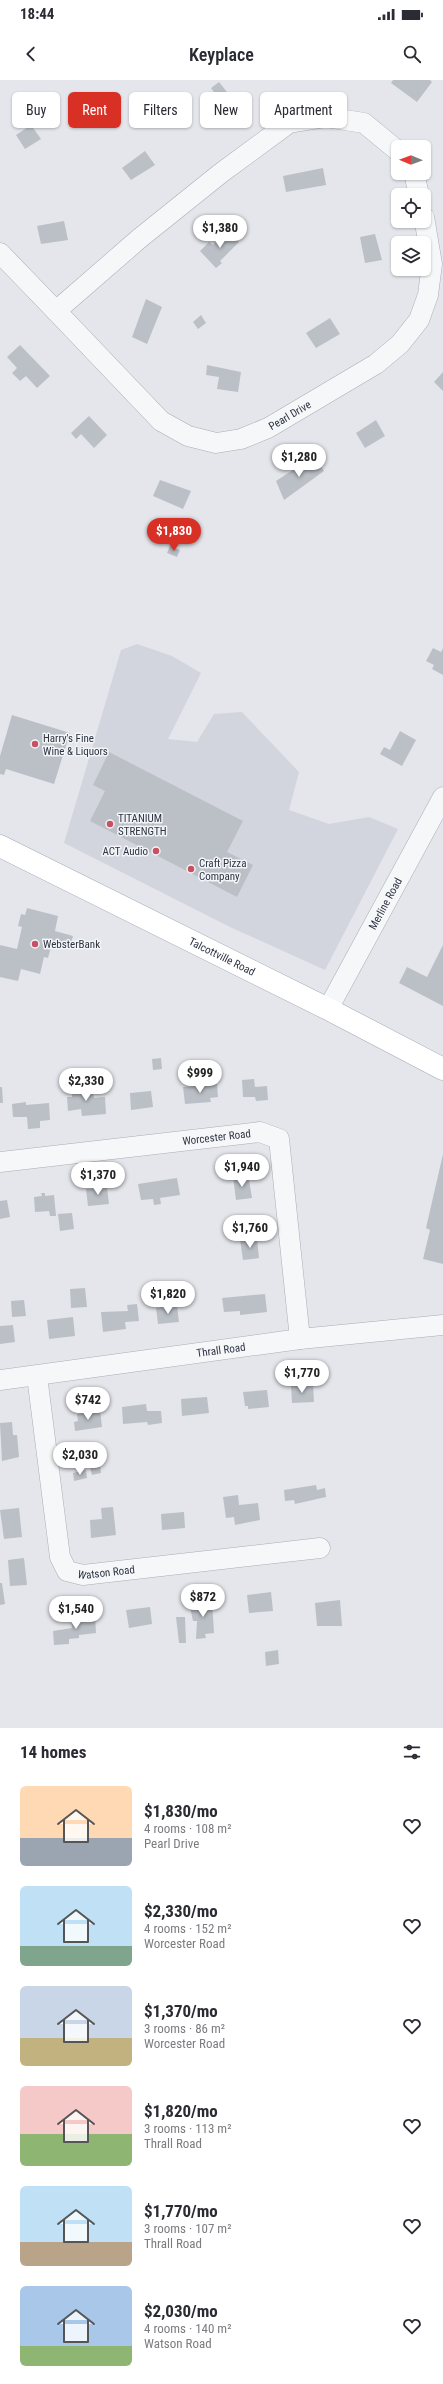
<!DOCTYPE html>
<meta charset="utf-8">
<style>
body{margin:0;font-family:"Roboto Condensed",sans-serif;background:#f2f2f3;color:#2b2b33;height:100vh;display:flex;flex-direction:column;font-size:15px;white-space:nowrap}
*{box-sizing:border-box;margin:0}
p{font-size:13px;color:#7c7c81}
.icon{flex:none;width:22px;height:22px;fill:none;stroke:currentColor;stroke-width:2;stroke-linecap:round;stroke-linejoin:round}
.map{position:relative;height:1648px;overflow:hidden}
.details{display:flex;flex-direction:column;background:#fff;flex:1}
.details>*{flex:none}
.hud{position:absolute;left:12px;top:12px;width:419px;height:36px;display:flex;gap:8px}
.needle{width:26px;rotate:271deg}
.tools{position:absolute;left:391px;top:60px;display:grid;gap:8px}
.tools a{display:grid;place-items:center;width:40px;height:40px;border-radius:6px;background:#fff;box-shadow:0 1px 3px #0004;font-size:20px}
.price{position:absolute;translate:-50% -34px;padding:0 9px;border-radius:14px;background:#fff;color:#222;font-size:13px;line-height:26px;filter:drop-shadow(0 1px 2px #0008)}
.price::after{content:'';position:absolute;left:50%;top:24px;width:12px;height:9px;margin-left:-6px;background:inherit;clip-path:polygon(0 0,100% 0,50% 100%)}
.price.on{background:#d93025;color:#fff}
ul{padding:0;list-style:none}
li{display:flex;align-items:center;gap:12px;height:100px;padding:0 20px}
li span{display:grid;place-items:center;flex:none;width:112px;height:80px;border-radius:6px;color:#555}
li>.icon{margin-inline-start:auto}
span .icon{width:48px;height:48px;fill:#fffc;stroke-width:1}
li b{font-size:17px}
h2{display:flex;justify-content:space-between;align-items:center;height:48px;padding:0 20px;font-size:17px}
.tag{padding:0 14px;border-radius:6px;background:#fff;box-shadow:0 1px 3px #0004;font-size:14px;line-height:36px}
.tag.on{background:#d93025;color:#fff}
.status{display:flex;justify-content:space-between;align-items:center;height:28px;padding:0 20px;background:#fff;direction:ltr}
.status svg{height:11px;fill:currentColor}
header{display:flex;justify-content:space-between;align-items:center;height:52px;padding:0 20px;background:#fff;font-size:18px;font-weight:600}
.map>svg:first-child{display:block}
</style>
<div class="status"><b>18:44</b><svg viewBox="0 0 49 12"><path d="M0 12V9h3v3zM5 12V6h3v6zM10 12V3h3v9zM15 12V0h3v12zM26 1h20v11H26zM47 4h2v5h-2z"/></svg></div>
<header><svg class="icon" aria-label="back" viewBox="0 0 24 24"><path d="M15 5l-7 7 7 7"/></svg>Keyplace<svg class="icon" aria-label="search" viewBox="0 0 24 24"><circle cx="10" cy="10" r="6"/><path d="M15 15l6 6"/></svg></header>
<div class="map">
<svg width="443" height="1648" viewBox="0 0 443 1648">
<rect width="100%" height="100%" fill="#e4e6eb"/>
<path fill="#d2d5dd" d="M137,564L172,576L201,593L168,659L197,662L214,634L242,632L299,692L289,730L329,744L369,737L398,749L325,890L230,847L64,763L121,570Z"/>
<path fill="#bbc0c7" d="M393,0H430L432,2L417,22L391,3Z
M219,2L235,22L215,36L205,22L216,15L211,8Z
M31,45L41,59L25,69L16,55Z
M145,71L155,85L131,100L122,88Z
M323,88L326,105L286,112L283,96Z
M64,141L68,160L41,164L37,146Z
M227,150L239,162L220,181L222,183L216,188L200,171L209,162L213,165Z
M375,154L382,180L365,183L360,157Z
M146,219L162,227L147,264L132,257Z
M201,235L206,243L198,249L193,242Z
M330,238L340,254L316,268L306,253Z
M20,265L50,296L37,308L26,296L20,301L12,293L17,288L7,277Z
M207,285L241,292L238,312L217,309L219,297L206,295Z
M443,292V311L434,302Z
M89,336L107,355L94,368L81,354L76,359L71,353Z
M376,340L385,356L365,368L356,353Z
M316,378L324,391L284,420L276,401L299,386L301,388Z
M160,400L191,411L183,429L153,416Z
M170,466L180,470L177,477L167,473Z
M433,568L441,572L443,568V595L432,589L434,585L426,581Z
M12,635L70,653L54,704L6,689L4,695L0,694V676Z
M400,651L416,660L402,686L380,674L384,667L390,670Z
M109,672L243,741L227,772L253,785L237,817L90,741L105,711L93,705Z
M27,828L58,836L55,851L73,856L70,867L52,863L48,878L44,877L40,894L21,889L18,901L0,897V865L17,869L22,847L18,846L21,834L25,835Z
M443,865V926L399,903L407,887L427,897Z
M161,978L162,989L153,990L152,979Z
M254,999L255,1007L267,1006L268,1020L256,1021L255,1017H243L242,1000Z
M217,1004L218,1017L210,1018L211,1022L185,1024L183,1007Z
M91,1005L94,1018L105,1017L106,1034L82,1036L81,1029L68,1031L67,1017H72V1009Z
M0,1007H2L3,1023H0Z
M151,1011L153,1027L131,1030L130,1013Z
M26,1022V1025L49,1023L50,1040L40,1041V1048L28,1049L27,1037H13L12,1024Z
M443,1074V1184L423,1179L430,1150L426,1148Z
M243,1096L244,1100H249L252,1118L236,1120L233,1097Z
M177,1098L180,1115L160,1118L161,1124L154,1125L153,1119L141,1120L138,1104Z
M107,1107L109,1124L88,1126L86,1109Z
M41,1113H45V1116L54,1115L56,1136H50L49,1131L35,1132L34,1117L42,1116Z
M7,1120L10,1137L0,1139V1121Z
M72,1133L74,1149L60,1151L58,1134Z
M257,1158L259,1178L243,1180L240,1160Z
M85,1208L87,1227L71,1228L70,1209Z
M265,1214L267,1232L240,1235V1231L224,1232L222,1218Z
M24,1220L26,1236L12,1237L11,1221Z
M137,1224L139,1241L125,1242L126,1249L103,1252L101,1232L128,1231L127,1225Z
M177,1225L179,1242L158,1244L156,1228Z
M73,1237L75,1256L49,1259L47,1240Z
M13,1245L15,1262L0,1264V1246Z
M313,1304L314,1322L292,1323L291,1305Z
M267,1310L269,1327L248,1329V1326H245L243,1312Z
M207,1317L209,1333L182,1336L181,1319Z
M146,1324L147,1331H161L162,1343L148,1345L147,1342L123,1344L122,1327Z
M100,1330L102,1347L75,1351L74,1342L78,1341L77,1334Z
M12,1342L13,1355H17L19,1377L2,1381L0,1343Z
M100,1385L101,1393L92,1395L90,1387Z
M86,1390L87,1398L74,1401L73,1393Z
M316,1405L317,1410L325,1408L326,1417L295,1424L294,1420L285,1421L284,1410Z
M238,1415L239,1425L258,1423L260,1440L235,1445L234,1437L226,1438L223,1417Z
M113,1427L116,1455L91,1458L90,1440L102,1439L101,1428Z
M19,1428L22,1457L4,1459L0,1430Z
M184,1432L185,1448L162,1450L161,1434Z
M24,1478L27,1505L10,1506L8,1480Z
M0,1503H2L5,1524L0,1525Z
M271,1512L273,1531L249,1533L247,1515Z
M340,1520L342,1546H317L315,1523Z
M212,1521L214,1553L205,1554L206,1558L196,1559L197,1541H193L189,1522Z
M150,1527L152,1544L129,1548L126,1530Z
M95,1535L96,1553L79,1555V1558L69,1559V1564L54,1565L53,1551L72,1548L71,1537Z
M176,1537H185L186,1563H179Z
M278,1570L279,1584L266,1586L265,1572Z"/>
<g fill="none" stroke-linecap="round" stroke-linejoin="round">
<defs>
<g id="minor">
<path id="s1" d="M398,71L364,43L326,37L289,43L221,93L140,158L56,231L161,341L188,356L216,363L241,359L268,348L376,284L400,264L419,240L428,215L432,184L424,137"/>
<path d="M414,93L419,115"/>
<path d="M0,173L56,231"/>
<path id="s2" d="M328,929L443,717"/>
<path id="s3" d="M0,1082L260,1052L279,1059L300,1259"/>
<path id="s4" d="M37,1296L60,1477L67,1491L83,1495L320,1468"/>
<path id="s5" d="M0,1300L300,1259L443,1245"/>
</g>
<g id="major">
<path id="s6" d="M0,766L328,929L443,989"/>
</g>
</defs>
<use href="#minor" stroke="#a9adb5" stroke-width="21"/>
<use href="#major" stroke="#a3abb6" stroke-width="23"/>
<use href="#minor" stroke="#f6f7f9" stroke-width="20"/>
<use href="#major" stroke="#fff" stroke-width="22"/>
</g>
<g fill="#c95062" stroke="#f3f5f8" stroke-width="1.5">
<circle cx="35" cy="664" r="4"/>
<circle cx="110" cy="744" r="4"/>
<circle cx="156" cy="771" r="4"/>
<circle cx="191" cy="789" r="4"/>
<circle cx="35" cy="864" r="4"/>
</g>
<g text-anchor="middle" stroke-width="3" stroke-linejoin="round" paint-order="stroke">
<g font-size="11" fill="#2c3442" stroke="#f3f5f8">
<text dy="4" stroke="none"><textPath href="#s1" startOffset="711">Pearl Drive</textPath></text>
<text dy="4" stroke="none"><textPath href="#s2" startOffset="120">Merline Road</textPath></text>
<text dy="4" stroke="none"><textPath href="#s6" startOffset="248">Talcottville Road</textPath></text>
<text dy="4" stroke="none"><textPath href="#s3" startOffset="218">Worcester Road</textPath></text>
<text dy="4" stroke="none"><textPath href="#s5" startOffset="223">Thrall Road</textPath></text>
<text dy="4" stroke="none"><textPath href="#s4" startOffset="238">Watson Road</textPath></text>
</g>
<g font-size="11" fill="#2c3442" stroke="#f3f5f8" text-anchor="start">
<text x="43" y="662">Harry's Fine<tspan x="43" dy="13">Wine &amp; Liquors</tspan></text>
<text x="118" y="742">TITANIUM<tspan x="118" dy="13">STRENGTH</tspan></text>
<text x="148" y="775" text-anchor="end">ACT Audio</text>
<text x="199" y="787">Craft Pizza<tspan x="199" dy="13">Company</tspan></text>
<text x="43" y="868">WebsterBank</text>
</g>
</g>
</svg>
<div class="tools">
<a><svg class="needle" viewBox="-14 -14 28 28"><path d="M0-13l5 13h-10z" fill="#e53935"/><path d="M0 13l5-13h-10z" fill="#7c7c81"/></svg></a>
<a><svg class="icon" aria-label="locate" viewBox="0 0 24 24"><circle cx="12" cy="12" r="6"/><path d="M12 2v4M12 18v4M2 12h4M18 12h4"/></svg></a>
<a><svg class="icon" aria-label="layers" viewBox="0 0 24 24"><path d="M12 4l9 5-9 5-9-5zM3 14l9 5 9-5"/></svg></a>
</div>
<b class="price" style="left:220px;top:169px">$1,380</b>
<b class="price" style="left:299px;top:398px">$1,280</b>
<b class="price on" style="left:174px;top:472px">$1,830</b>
<b class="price" style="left:200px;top:1014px">$999</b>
<b class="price" style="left:86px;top:1022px">$2,330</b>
<b class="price" style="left:242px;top:1108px">$1,940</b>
<b class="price" style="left:98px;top:1116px">$1,370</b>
<b class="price" style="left:250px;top:1169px">$1,760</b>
<b class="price" style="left:168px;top:1235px">$1,820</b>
<b class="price" style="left:302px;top:1314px">$1,770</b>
<b class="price" style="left:88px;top:1341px">$742</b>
<b class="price" style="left:80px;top:1396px">$2,030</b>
<b class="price" style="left:203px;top:1538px">$872</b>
<b class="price" style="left:76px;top:1550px">$1,540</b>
<div class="hud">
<a class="tag">Buy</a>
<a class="tag on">Rent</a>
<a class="tag">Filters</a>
<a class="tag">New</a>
<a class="tag">Apartment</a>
</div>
</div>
<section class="details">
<h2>14 homes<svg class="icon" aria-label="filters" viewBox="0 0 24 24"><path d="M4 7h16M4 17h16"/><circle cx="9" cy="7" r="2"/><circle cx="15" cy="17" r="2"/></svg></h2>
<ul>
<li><span style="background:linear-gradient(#ffd9b3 65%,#9aa5b1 0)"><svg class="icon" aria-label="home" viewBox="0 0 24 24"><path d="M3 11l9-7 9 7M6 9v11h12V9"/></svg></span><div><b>$1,830/mo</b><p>4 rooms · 108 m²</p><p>Pearl Drive</p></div><svg class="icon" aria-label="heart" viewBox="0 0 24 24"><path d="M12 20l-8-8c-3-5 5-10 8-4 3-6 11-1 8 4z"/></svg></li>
<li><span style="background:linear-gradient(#bfe0f5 75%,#7fa58c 0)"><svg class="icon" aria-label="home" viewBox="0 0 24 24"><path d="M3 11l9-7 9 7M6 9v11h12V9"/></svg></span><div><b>$2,330/mo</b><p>4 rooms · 152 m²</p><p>Worcester Road</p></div><svg class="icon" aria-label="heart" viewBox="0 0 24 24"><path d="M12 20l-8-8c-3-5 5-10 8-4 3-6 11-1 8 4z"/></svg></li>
<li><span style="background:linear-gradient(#c9d6e8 65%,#c2b280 0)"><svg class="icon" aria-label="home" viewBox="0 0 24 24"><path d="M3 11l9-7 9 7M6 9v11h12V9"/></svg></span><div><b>$1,370/mo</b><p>3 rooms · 86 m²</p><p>Worcester Road</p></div><svg class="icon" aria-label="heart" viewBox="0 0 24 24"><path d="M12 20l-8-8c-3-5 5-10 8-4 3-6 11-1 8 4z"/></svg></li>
<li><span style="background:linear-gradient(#f6c9c9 60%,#8fb573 0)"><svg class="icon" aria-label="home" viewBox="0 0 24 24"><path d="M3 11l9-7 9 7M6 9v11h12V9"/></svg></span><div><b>$1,820/mo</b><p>3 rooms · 113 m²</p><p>Thrall Road</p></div><svg class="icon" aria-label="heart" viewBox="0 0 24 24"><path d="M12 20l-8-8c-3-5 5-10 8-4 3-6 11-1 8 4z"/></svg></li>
<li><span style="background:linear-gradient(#bfe0f5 70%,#b9a48a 0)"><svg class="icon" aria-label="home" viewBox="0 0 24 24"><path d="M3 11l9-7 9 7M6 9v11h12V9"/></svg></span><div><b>$1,770/mo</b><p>3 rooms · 107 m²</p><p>Thrall Road</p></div><svg class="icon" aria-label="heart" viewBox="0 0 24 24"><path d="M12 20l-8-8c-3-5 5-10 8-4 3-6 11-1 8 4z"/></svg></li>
<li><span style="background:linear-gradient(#a9c7e8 75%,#8fb573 0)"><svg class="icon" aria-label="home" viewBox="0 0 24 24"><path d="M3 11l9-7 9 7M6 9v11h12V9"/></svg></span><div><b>$2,030/mo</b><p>4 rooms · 140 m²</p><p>Watson Road</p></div><svg class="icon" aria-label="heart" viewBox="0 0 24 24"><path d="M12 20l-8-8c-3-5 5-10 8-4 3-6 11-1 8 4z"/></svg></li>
</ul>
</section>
